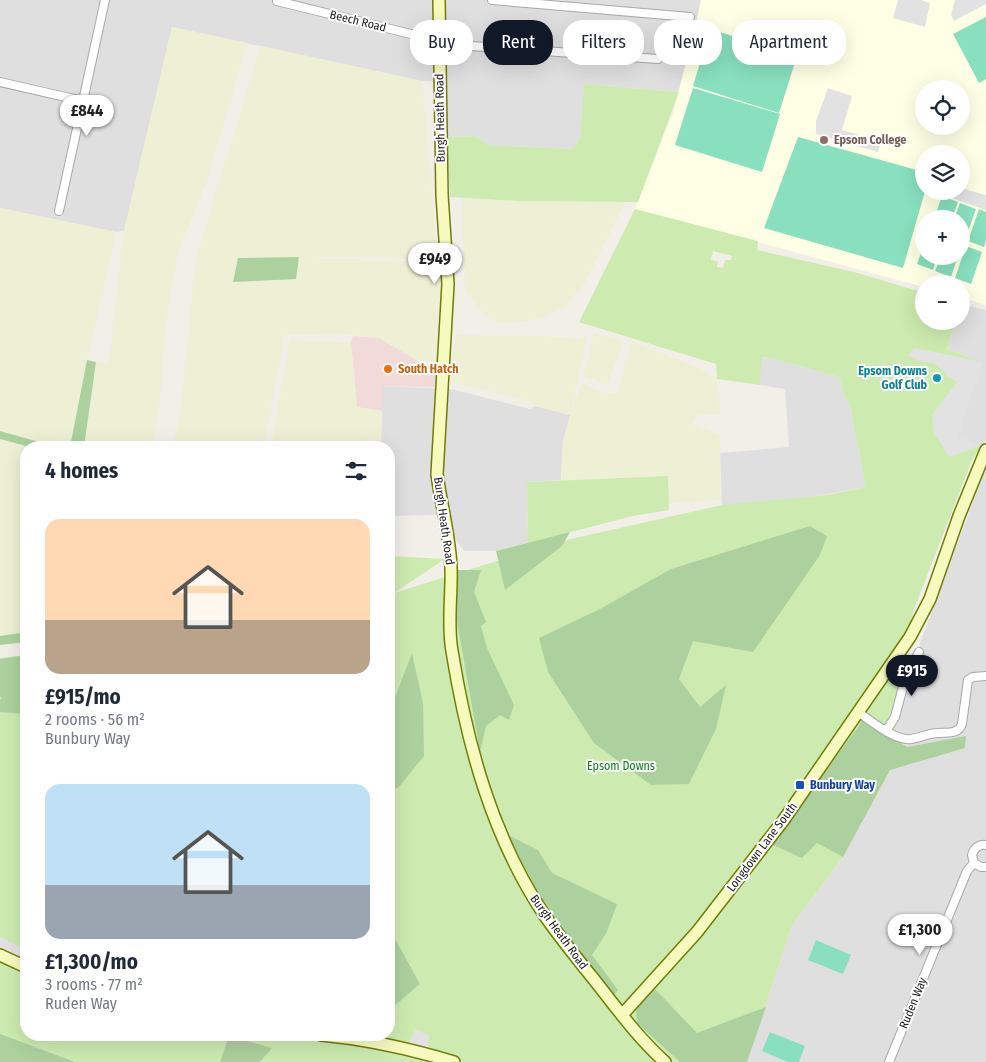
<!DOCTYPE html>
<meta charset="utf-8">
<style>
body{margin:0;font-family:"Fira Sans Condensed",sans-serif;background:#f6f6f7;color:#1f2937;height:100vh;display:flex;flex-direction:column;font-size:19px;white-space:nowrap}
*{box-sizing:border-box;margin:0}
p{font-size:16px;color:#747a83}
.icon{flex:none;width:28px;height:28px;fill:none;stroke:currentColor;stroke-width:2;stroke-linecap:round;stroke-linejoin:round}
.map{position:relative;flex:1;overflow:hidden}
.sheet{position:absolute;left:20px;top:441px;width:375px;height:600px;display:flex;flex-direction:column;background:#fff;border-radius:20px;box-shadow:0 5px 20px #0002}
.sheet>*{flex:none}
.top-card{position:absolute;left:410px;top:20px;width:475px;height:45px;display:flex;gap:10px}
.buttons{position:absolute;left:915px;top:80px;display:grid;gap:10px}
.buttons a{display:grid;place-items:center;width:55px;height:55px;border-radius:50%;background:#fff;box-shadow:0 5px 20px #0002;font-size:25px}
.price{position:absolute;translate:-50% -42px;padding:0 11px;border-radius:18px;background:#fff;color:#222;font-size:16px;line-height:32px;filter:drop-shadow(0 1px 2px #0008)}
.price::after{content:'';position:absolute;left:50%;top:30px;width:15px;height:11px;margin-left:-8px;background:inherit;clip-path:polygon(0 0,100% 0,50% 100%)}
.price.active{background:#111827;color:#fff}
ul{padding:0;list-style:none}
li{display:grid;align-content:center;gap:10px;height:265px;padding:0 25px}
li span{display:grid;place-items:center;height:155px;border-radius:15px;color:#555}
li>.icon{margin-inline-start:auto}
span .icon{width:90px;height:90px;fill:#fffc;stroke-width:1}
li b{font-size:21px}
h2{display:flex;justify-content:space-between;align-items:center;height:60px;padding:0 25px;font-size:21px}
.chip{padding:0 18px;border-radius:20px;background:#fff;box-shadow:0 5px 20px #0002;font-size:18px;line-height:45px}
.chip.active{background:#111827;color:#fff}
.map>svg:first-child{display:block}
</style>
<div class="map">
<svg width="986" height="1062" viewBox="0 0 986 1062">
<rect width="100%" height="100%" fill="#f2efe9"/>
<path fill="#e0dfdf" d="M0,0H701L696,24L679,92L584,84L580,138L573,149L488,145L475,136L447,137L443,82L422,81L172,27L124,231L116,232L0,208Z
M961,304L986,310V440L983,445L957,438L982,363L947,349L955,321H961Z
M761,357L775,359L839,377L845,398L849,402L866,487L791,501L722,505L720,453L789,447L785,389L760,385Z
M382,386L451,389L530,409L535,406L570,415L563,442L561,480L527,482L528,543L496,551H464L438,515L389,516V448H381Z
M986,467V1062H747L792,925L843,857L901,694Z"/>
<path fill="#f2dad9" d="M353,336L379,338L425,365H438L437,387L382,386V411L357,407L351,343Z"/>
<path fill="#ffffe5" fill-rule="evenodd" d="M701,0H986V305L961,297V284H924V287L635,209L673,113L696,24ZM924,89H961V126H924ZM924,154H961V191H924ZM924,219H961V256H924Z"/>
<path fill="#eef0d5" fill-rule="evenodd" d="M172,27L247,43L206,183L178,252L166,321L161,389L153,447H84L96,362L109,363L124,231Z
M261,46L422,81L442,305L438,365H425L379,338L343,334L284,335L264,447L173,448L182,399L196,258ZM384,257L428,262L316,258V257Z
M461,196L521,201H626L585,283L565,307L542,318L523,322L497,323L485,316L466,292Z
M0,208L116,232L87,360L70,447H57L0,431Z
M594,333L624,341L607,385L584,376Z
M456,335L545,336L586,339L571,411L582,383L599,391L614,394L618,391L632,341L699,368L717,379L720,415L698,414L692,424L720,435L721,500L669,503L668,476L561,480L563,442L570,415L535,406L530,401L456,383L448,375Z
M290,340L351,343L357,407L382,411L381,447H271Z
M0,439L30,447L26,448V632L0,636Z"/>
<path fill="#cdebb0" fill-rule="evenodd" d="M584,84L679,92L638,202L521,201L450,197L447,137L475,136L488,145L573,149L580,138Z
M635,209L758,241L757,250L858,273L924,293V321H955L947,349L982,362L958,437L983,445L972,460L913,612L890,770L843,857L792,925L747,1062H0V658L26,655V1035H389V556L445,559L394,593L562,541L722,505L827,495L866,487L849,402L845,398L839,377L775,359L762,357L760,385L717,379L716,364L579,322ZM713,251L732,256L731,260H725L723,268L717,267L718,261L711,260Z
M668,476L669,510L633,516L528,543L527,482Z"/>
<path fill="#add19e" d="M299,257L296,279L233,282L238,258Z
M87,360L96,362L84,447H70Z
M0,431L57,447H30L0,439Z
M810,526L827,536L820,555L753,652L693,641L679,679L700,707L726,685L716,729L689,784L651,785L594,743L548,672L539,638L600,609L671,569Z
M570,532L562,546L505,590L496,551Z
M457,570H481L474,592L486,622L481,626L487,648L514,705L509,720L500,715L486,726L480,752L454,604Z
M26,632V642L0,645V636Z
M412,653L423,703L424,756L398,788L389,790V703H393Z
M26,655V714L0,712V699H2L0,696V659Z
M862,719L907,747L966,736L965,748L890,770L843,857L817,843L802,858L771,844L859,726Z
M508,835L538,850L552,873L617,904L607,932L592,955L618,990L613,996L569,938L539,894Z
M389,928L420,984L393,1007L389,988Z
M654,988L697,1033L766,1007L747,1062H680L637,1023L636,1010Z
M0,1034L75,1062H0Z
M229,1036L272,1048L260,1062H220Z"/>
<path fill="#88e0be" d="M986,17V79L979,83L953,34Z
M710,29L797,56L779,113L693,86Z
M693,88L780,114L762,172L675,145Z
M798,137L924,172V191H925L903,268L764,228Z
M942,196L958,202L952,219H934Z
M960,203L976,209L965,240L961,239V219H954Z
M979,209L986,212V240L984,247L968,241Z
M924,245V256H937L933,270L917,264Z
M966,246L982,252L971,284L955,278Z
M941,256H958L951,277L935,271Z
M816,940L851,955L843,974L808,960Z
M770,1032L805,1046L799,1062H788L762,1051Z"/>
<path fill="#e2e2e2" d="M898,0H921L930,3L925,27L893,18Z
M955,0H986V4L954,21L951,15Z
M828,88L852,96L842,130L881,141L878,152L816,134V121Z
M961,188L986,195V210L943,195L945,191H961Z
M915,348L982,362L958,437L983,445L949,457L934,433L932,415L957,382L950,377L949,378L944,375L946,373L934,363L921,362L908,355Z
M0,937L26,949V967L0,956Z
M415,1030L429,1035L427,1050L409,1044Z"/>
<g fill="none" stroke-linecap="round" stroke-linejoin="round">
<defs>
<path id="street" d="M492,0L690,17
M277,1L435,40L443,44L658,59
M0,82L83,101
M59,211L105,0
M858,712C871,721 895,741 911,739C920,738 928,733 938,733C947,732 958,735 962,724L968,680L973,677L986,676
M886,731L895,717L905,679L919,652
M986,845C979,844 974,848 972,855L974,863L981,867H986
M889,1062L967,871L974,863"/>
<path id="secondary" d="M439,0L442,195L448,284L437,474C441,505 450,536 451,568C452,595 447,624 452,651C467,744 492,837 545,916C561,939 579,961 596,982C618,1010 639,1039 665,1062
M0,955L26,967
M622,1015L697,932L783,821L910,637L930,599L959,516L986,450
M321,1035C366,1039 411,1049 454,1062"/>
</defs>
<use href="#street" stroke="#a9a9a9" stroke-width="10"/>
<use href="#secondary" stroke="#707d05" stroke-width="14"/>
<use href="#street" stroke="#fff" stroke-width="8"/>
<use href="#secondary" stroke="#f7fabf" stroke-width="11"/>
</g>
<circle fill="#8d6e63" stroke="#fff" stroke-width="2" cx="824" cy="140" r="5"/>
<circle fill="#e8710a" stroke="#fff" stroke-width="2" cx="388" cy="369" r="5"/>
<circle fill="#0f9aa8" stroke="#fff" stroke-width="2" cx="937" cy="378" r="5"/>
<rect fill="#1a4fb4" stroke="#fff" stroke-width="2" x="795" y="780" width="10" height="10" rx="2.5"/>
<g text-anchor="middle" stroke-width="4" stroke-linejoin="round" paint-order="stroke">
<g font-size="12" fill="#222" stroke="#fff">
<text transform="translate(358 21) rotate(14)" y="4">Beech Road</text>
<text transform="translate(440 118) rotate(-91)" y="4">Burgh Heath Road</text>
<text transform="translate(444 521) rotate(82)" y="4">Burgh Heath Road</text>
<text transform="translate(762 847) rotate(-53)" y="4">Longdown Lane South</text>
<text transform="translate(559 932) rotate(54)" y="4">Burgh Heath Road</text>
<text transform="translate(913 1003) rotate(-68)" y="4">Ruden Way</text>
</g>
<g font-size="12" font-weight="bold" fill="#785e54" stroke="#fff" text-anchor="start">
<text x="834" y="144">Epsom College</text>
</g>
<g font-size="12" font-weight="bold" fill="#c56008" stroke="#fff" text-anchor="start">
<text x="398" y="373">South Hatch</text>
</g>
<g font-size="12" font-weight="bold" fill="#0d838f" stroke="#fff" text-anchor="end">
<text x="927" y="375">Epsom Downs<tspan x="927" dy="14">Golf Club</tspan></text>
</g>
<g font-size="12" fill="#0c8416" stroke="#fff">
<text x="621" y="770">Epsom Downs</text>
</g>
<g font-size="12" font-weight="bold" fill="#164399" stroke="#fff" text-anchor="start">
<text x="810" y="789">Bunbury Way</text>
</g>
</g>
</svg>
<div class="buttons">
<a><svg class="icon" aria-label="locate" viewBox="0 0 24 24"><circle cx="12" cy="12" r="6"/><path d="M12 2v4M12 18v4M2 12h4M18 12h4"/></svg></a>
<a><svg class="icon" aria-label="layers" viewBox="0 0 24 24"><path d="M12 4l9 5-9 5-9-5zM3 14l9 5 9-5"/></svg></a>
<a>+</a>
<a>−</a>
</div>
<b class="price" style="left:87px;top:137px">£844</b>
<b class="price" style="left:435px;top:285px">£949</b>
<b class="price active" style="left:912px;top:697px">£915</b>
<b class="price" style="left:920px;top:956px">£1,300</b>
<div class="top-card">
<a class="chip">Buy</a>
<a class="chip active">Rent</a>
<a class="chip">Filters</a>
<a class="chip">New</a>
<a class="chip">Apartment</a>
</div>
<section class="sheet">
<h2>4 homes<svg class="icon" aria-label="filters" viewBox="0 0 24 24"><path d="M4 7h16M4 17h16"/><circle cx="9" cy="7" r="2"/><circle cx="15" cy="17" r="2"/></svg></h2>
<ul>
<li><span style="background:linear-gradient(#ffd9b3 65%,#b9a48a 0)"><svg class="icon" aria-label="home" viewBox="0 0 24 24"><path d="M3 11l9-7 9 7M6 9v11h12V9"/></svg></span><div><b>£915/mo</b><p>2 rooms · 56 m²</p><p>Bunbury Way</p></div></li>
<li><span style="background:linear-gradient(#bfe0f5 65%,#9aa5b1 0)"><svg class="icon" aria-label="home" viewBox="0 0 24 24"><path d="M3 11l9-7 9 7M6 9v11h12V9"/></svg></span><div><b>£1,300/mo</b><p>3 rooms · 77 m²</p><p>Ruden Way</p></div></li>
</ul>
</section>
</div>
